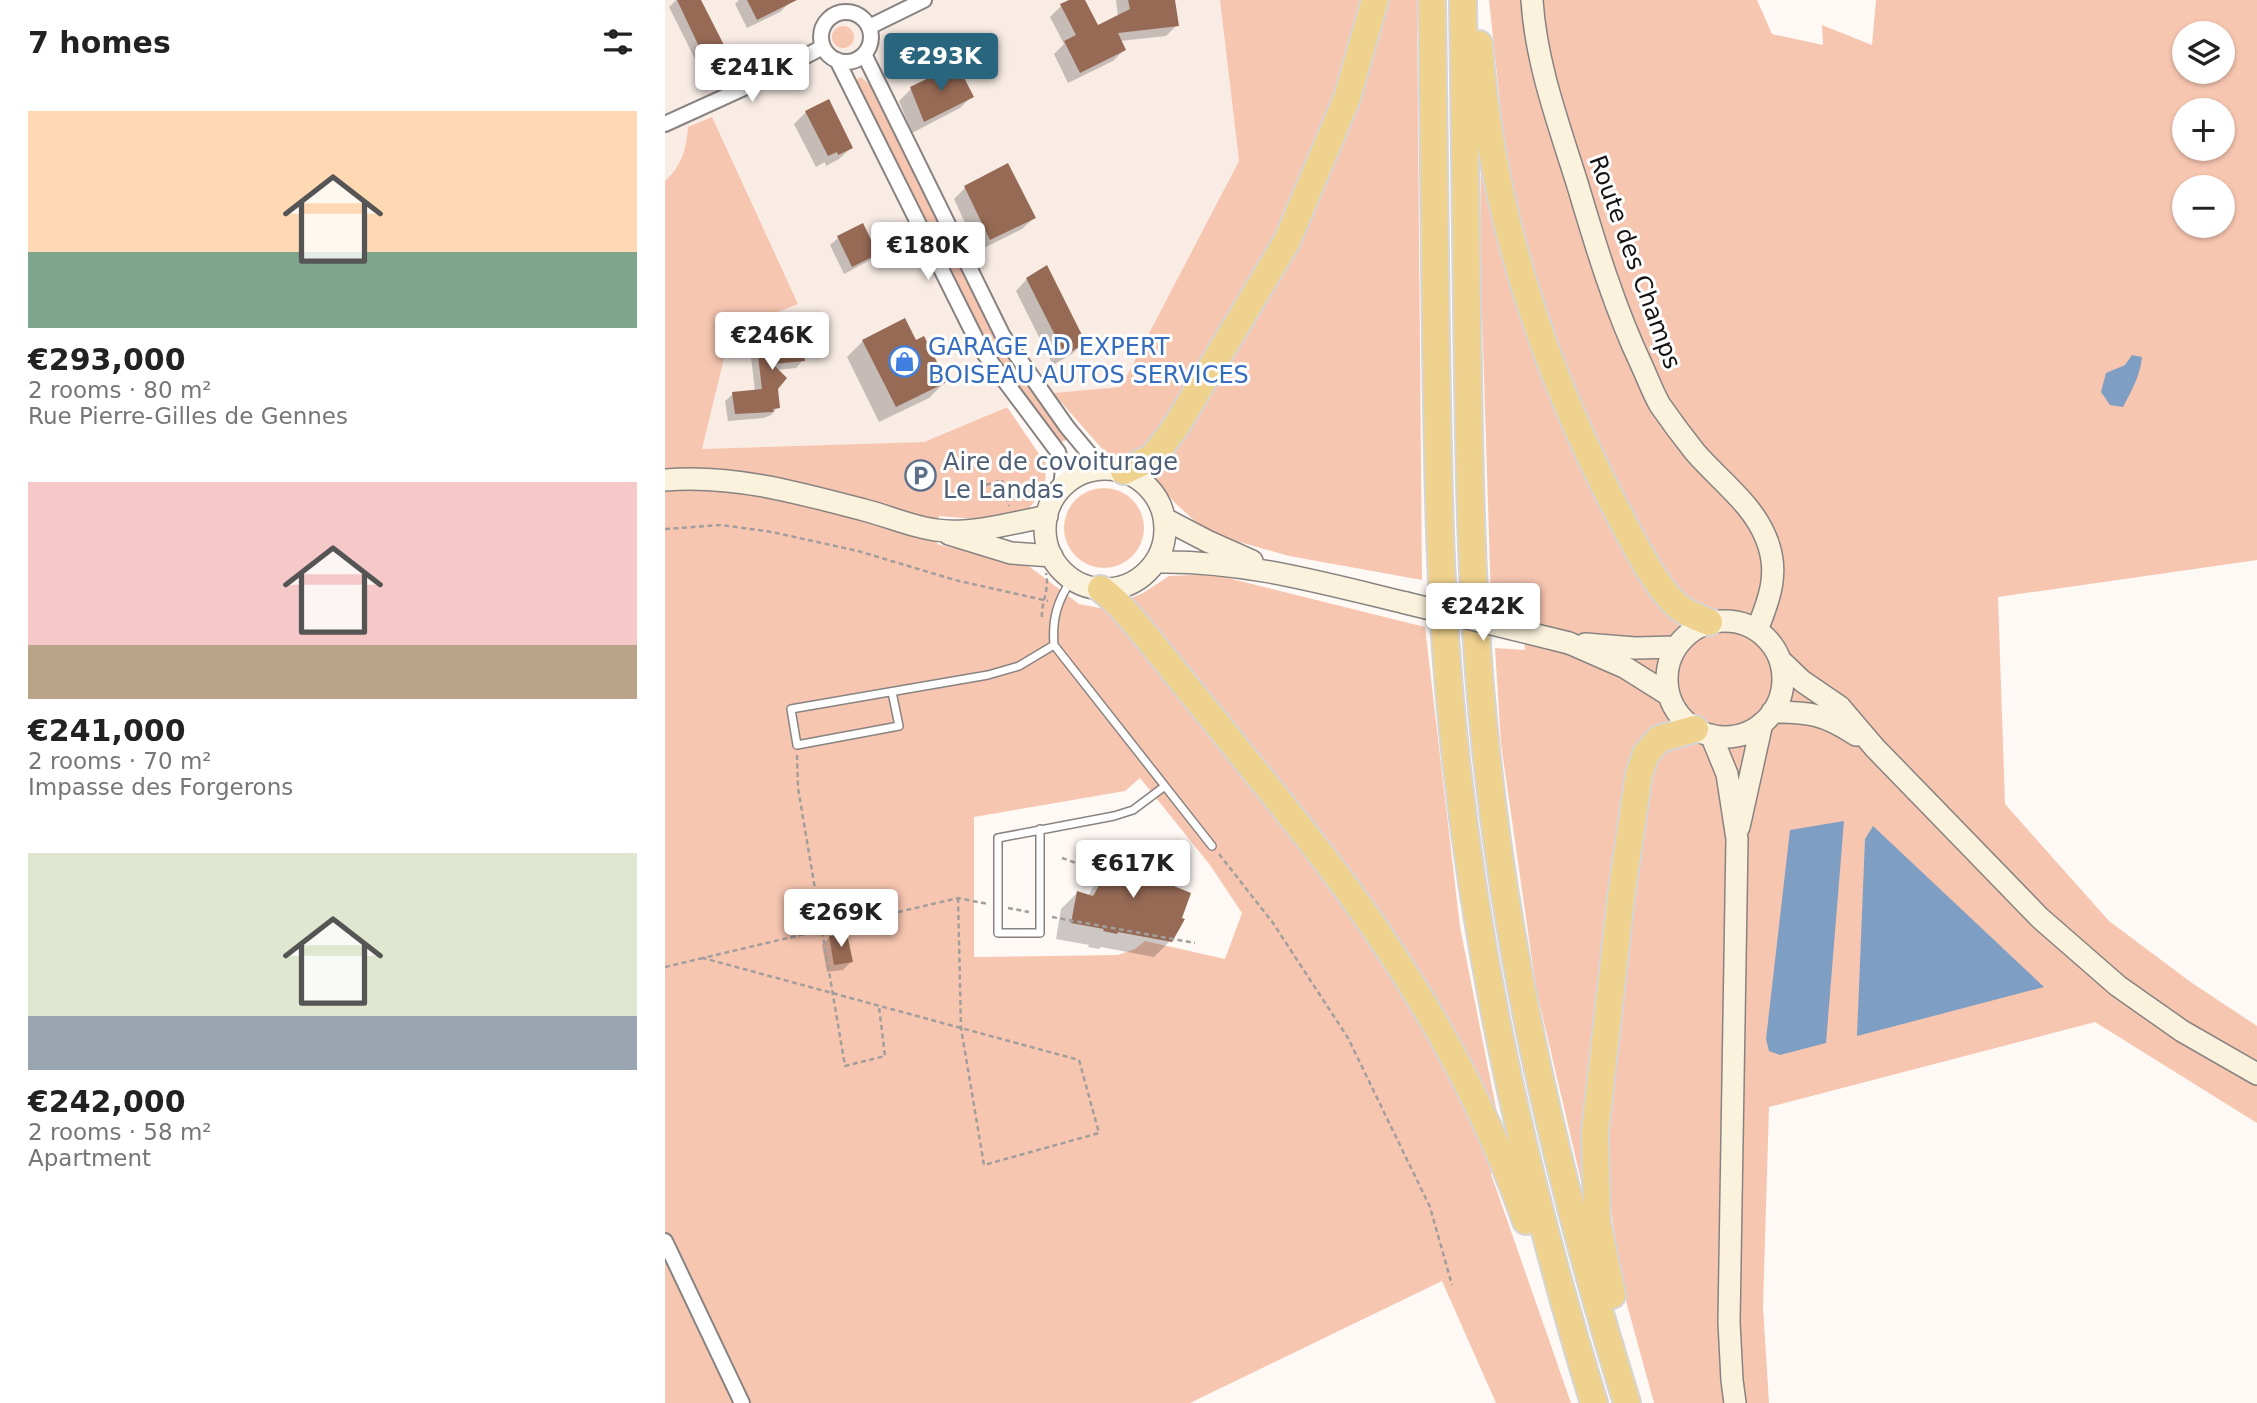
<!DOCTYPE html>
<meta charset="utf-8">
<style>
body{margin:0;font-family:"DejaVu Sans",sans-serif;background:#f2f2f2;color:#222;height:100vh;display:flex;flex-direction:column;font-size:26px;white-space:nowrap}
*{box-sizing:border-box;margin:0}
p{font-size:23px;color:#767676}
.icon{flex:none;width:38px;height:38px;fill:none;stroke:currentColor;stroke-width:2;stroke-linecap:round;stroke-linejoin:round}
.map{position:relative;flex:1;overflow:hidden}
.sheet{display:flex;flex-direction:column;background:#fff;width:665px}
.sheet>*{flex:none}
.tools{position:absolute;left:1507px;top:21px;display:grid;gap:14px}
.tools a{display:grid;place-items:center;width:63px;height:63px;border-radius:50%;background:#fff;box-shadow:0 2px 5px #0004;font-size:35px}
.price{position:absolute;translate:-50% -60px;padding:0 16px;border-radius:7px;background:#fff;color:#222;font-size:23px;line-height:46px;filter:drop-shadow(0 2px 4px #0008)}
.price::after{content:'';position:absolute;left:50%;top:42px;width:21px;height:16px;margin-left:-10px;background:inherit;clip-path:polygon(0 0,100% 0,50% 100%)}
.price.active{background:#29667d;color:#fff}
ul{padding:0;list-style:none}
li{display:grid;align-content:center;gap:14px;height:371px;padding:0 28px}
li span{display:grid;place-items:center;height:217px;border-radius:0px;color:#555}
li>.icon{margin-inline-start:auto}
span .icon{width:126px;height:126px;fill:#fffc;stroke-width:1}
li b{font-size:30px}
h2{display:flex;justify-content:space-between;align-items:center;height:84px;padding:0 28px;font-size:30px}
main{display:flex;flex:1;min-height:0}
.map>svg:first-child{display:block}
</style>
<main>
<section class="sheet">
<h2>7 homes<svg class="icon" aria-label="filters" viewBox="0 0 24 24"><path d="M4 7h16M4 17h16"/><circle cx="9" cy="7" r="2"/><circle cx="15" cy="17" r="2"/></svg></h2>
<ul>
<li><span style="background:linear-gradient(#ffd9b3 65%,#7fa58c 0)"><svg class="icon" aria-label="home" viewBox="0 0 24 24"><path d="M3 11l9-7 9 7M6 9v11h12V9"/></svg></span><div><b>€293,000</b><p>2 rooms · 80 m²</p><p>Rue Pierre-Gilles de Gennes</p></div></li>
<li><span style="background:linear-gradient(#f6c9c9 75%,#b9a48a 0)"><svg class="icon" aria-label="home" viewBox="0 0 24 24"><path d="M3 11l9-7 9 7M6 9v11h12V9"/></svg></span><div><b>€241,000</b><p>2 rooms · 70 m²</p><p>Impasse des Forgerons</p></div></li>
<li><span style="background:linear-gradient(#dfe7d0 75%,#9aa5b1 0)"><svg class="icon" aria-label="home" viewBox="0 0 24 24"><path d="M3 11l9-7 9 7M6 9v11h12V9"/></svg></span><div><b>€242,000</b><p>2 rooms · 58 m²</p><p>Apartment</p></div></li>
</ul>
</section>
<div class="map">
<svg width="1592" height="1403" viewBox="0 0 1592 1403">
<rect width="100%" height="100%" fill="#fff9f6"/>
<path fill="#f8ece5" d="M0,0H555L574,161L456,388L370,394L259,442L37,449L66,329L133,304L23,128L22,147L12,167L0,181Z"/>
<path fill="#f7c6b1" fill-rule="evenodd" d="M555,0H752L757,580L624,556L543,533L510,503L482,470L439,451L388,393L456,387L574,161Z
M824,0H1092L1107,34L1158,45L1157,25L1207,45L1211,0H1592V560L1333,597L1340,804L1444,921L1527,983L1592,1026V1123L1430,1022L1104,1107L1098,1307L1104,1403H989L958,1290L943,1189L917,1185L871,988L836,744L830,648L860,650L857,608L826,600L815,251L816,153L840,150ZM1519,33H1558V72H1519ZM1519,110H1558V149H1519ZM1519,187H1558V226H1519Z
M167 37a11 11 0 1 1 22 0a11 11 0 1 1-22 0Z
M196,77L206,86L334,342L404,439L394,443L322,351L191,87V80Z
M47,117L133,304L66,330L37,449L259,442L342,407L381,464L380,491L362,510L310,519L274,516L272,544L365,567L414,604L440,609L478,593L504,576L547,574L760,627L795,927L837,1138L826,1174L906,1403H831L777,1281L525,1403H0V181C16,167 22,148 23,127ZM475,778L545,865L577,913L560,959L480,941L470,949L453,955L309,957V817L460,791Z
M399 528a40 40 0 1 1 80 0a40 40 0 1 1-80 0Z"/>
<path fill="#7e9fc3" d="M1467,355L1477,357C1475,376 1467,390 1458,407L1445,405L1436,392L1441,373L1460,365Z
M1179,821L1161,1043L1115,1055L1104,1051L1101,1039L1125,830Z
M1208,826L1379,987L1192,1036L1200,839Z"/>
<path fill="#0003" d="M11,0H34L56,44L49,52L31,61L4,7Z
M74,0H124L125,2L115,12L82,28L70,4Z
M408,0H418L432,27L453,17L451,0H508L512,25L501,36L455,41L459,50L448,61L403,83L389,54L399,44L385,17L396,6Z
M246,89L307,96L295,108L247,133L234,101Z
M141,112L186,148L174,159L161,166L160,162L151,167L129,124Z
M300,188L369,218L357,229L313,251L289,199Z
M173,238L211,254L204,261L179,274L165,245Z
M362,279L419,342L407,354L388,365L351,291Z
M108,330L138,360L131,368L111,370L113,407L106,415L99,418L63,421L60,401L68,394L90,391L86,357L92,351L95,353L102,352L100,337Z
M198,341L250,342L280,382L264,398L214,422L182,357Z
M448,847L505,941L489,957L436,947L434,949L423,947L424,945L391,939L396,909L412,893L423,896L432,880L425,877L432,863Z
M165,937L186,962L178,970L162,972L157,945Z"/>
<path fill="#966a55" d="M12,0H36L59,45L38,55Z
M82,0H132L92,20Z
M404,0H420L433,25L465,9L463,0H510L514,26L453,33L461,50L415,73L399,41L411,35L395,4Z
M292,64L309,97L259,122L245,87Z
M164,99L188,148L173,155L172,152L163,156L140,111Z
M343,163L371,218L325,240L299,186Z
M198,223L213,254L187,267L172,236Z
M382,265L421,343L400,355L361,278Z
M240,318L251,340L259,336L282,382L231,407L197,340Z
M136,325L140,361L108,364L122,378L113,389L115,408L108,409L109,412L70,414L67,392L97,389L92,348L95,351L109,349L107,328Z
M448,845L501,869L499,882L526,893L517,918L520,919L507,942L453,932L452,934L438,931L439,929L406,923L412,891L428,896L447,863L439,861Z
M182,934L188,962L169,965L164,936Z"/>
<g fill="none" stroke-linecap="round" stroke-linejoin="round">
<defs>
<path id="lane" d="M407,579C392,601 387,619 389,645L547,846
M227,692L234,726L132,745L126,709L323,675L354,666L389,645
M375,829V933H333V838L449,816L468,810L500,786"/>
<path id="street" d="M156 37a25 25 0 1 1 50 0a25 25 0 1 1-50 0Z
M204,27L259,0
M199,54L338,336L402,427L437,469
M172,60L316,349L393,452L398,469L396,488
M0,124L79,88L158,47
M0,1241L77,1403"/>
<path id="secondary" d="M867,0C871,64 894,125 913,186C931,247 950,309 977,366C983,379 988,393 995,405C1006,421 1018,437 1030,452C1054,480 1087,503 1101,538C1115,571 1105,598 1092,630
M380 529a60 60 0 1 1 120 0a60 60 0 1 1-120 0Z
M0,480C67,474 135,493 199,510C223,516 247,527 271,530C304,535 349,523 382,516
M500,519L542,541L587,561
M284,534L346,553L387,556
M491,562C577,560 658,583 741,603
M1002 679a58 58 0 1 1 116 0a58 58 0 1 1-116 0Z
M904,643L961,668L1004,695
M920,644L970,648L1011,647
M1115,660L1137,681L1175,707L1210,748L1375,918L1453,986L1517,1031L1592,1074
M1107,712C1145,712 1159,714 1191,735
M1046,735L1062,774L1072,839L1064,1322L1067,1380L1070,1403
M1074,827L1097,723"/>
<path id="highway" d="M767,0C768,114 770,228 771,342C773,461 774,580 785,699C806,940 858,1172 929,1403
M798,0C799,102 801,205 802,307C804,445 805,583 818,720C840,955 892,1178 962,1403
M814,44C825,204 875,359 947,501C963,531 989,587 1015,608C1023,614 1034,618 1044,622
M459,471L488,457L510,428L622,241L682,98L710,0
M436,589C458,606 475,629 493,651C513,676 533,701 553,725C611,798 672,870 723,948C780,1033 827,1125 861,1221
M947,1295L932,1221L930,1133L956,897L974,774L981,754L994,739L1030,729"/>
</defs>
<use href="#lane" stroke="#888381" stroke-width="10"/>
<use href="#street" stroke="#888381" stroke-width="18"/>
<use href="#secondary" stroke="#888381" stroke-width="24"/>
<use href="#highway" stroke="#d5d5d5" stroke-width="30"/>
<path stroke="#a29e9c" stroke-width="2.5" stroke-dasharray="5 3.5" stroke-linecap="butt" d="M321,485L337,480L344,506
M0,529L56,525L107,532L193,551L290,580L383,601
M377,617C376,602 385,589 381,573
M132,755L133,788L180,1066L220,1056L214,1007
M554,854L608,923L683,1038L765,1207L787,1285
M397,858L437,872
M293,898L296,1028L319,1165L434,1133L414,1060L38,958L293,898L323,904
M343,908L364,912
M387,917L530,943
M0,967L38,958"/>
<use href="#lane" stroke="#fff" stroke-width="7"/>
<use href="#street" stroke="#fff" stroke-width="14"/>
<use href="#secondary" stroke="#faf2dd" stroke-width="21"/>
<use href="#highway" stroke="#efd28e" stroke-width="26"/>
<defs>
<path id="secondary-bridge" d="M741,603L904,643"/>
</defs>
<use href="#secondary-bridge" stroke="#888381" stroke-width="24" stroke-linecap="butt"/>
<use href="#secondary-bridge" stroke="#faf2dd" stroke-width="21"/>
</g>
<defs>
<symbol id="shop-ring" viewBox="-11 -11 22 22"><circle r="9.5" fill="#fff" stroke="#3f7fe0" stroke-width="1.5"/><path d="M-5-2.5h2.3a2.7 3.5 0 0 1 5.4 0H5L5.5 6h-11ZM-1.5-2.5h3a1.5 2.3 0 0 0-3 0Z" fill="#3f7fe0"/></symbol>
<symbol id="parking-ring" viewBox="-11 -11 22 22"><circle r="9.5" fill="#fff" stroke="#5c6f8a" stroke-width="1.5"/><path d="M-3.5-5.5H1a3.5 3.5 0 0 1 0 7H-1V5.5H-3.5ZM-1-3.4V-.6H.8a1.4 1.4 0 0 0 0-2.8Z" fill="#5c6f8a"/></symbol>
</defs>
<g fill-rule="evenodd">
<use href="#shop-ring" x="222" y="344" width="35" height="35"/>
<use href="#parking-ring" x="238" y="458" width="35" height="35"/>
</g>
<g text-anchor="middle" stroke-width="6" stroke-linejoin="round" paint-order="stroke">
<g font-size="24" fill="#171514" stroke="#fff">
<text transform="translate(970 262) rotate(70)" y="8">Route des Champs</text>
</g>
<g font-size="24" fill="#366cbe" stroke="#fff" text-anchor="start">
<text x="263" y="355">GARAGE AD EXPERT<tspan x="263" dy="28">BOISEAU AUTOS SERVICES</tspan></text>
</g>
<g font-size="24" fill="#4e5e75" stroke="#fff" text-anchor="start">
<text x="278" y="470">Aire de covoiturage<tspan x="278" dy="28">Le Landas</tspan></text>
</g>
</g>
</svg>
<div class="tools">
<a><svg class="icon" aria-label="layers" viewBox="0 0 24 24"><path d="M12 4l9 5-9 5-9-5zM3 14l9 5 9-5"/></svg></a>
<a>+</a>
<a>−</a>
</div>
<b class="price active" style="left:276px;top:93px">€293K</b>
<b class="price" style="left:87px;top:104px">€241K</b>
<b class="price" style="left:263px;top:282px">€180K</b>
<b class="price" style="left:107px;top:372px">€246K</b>
<b class="price" style="left:818px;top:643px">€242K</b>
<b class="price" style="left:468px;top:900px">€617K</b>
<b class="price" style="left:176px;top:949px">€269K</b>
</div>
</main>
